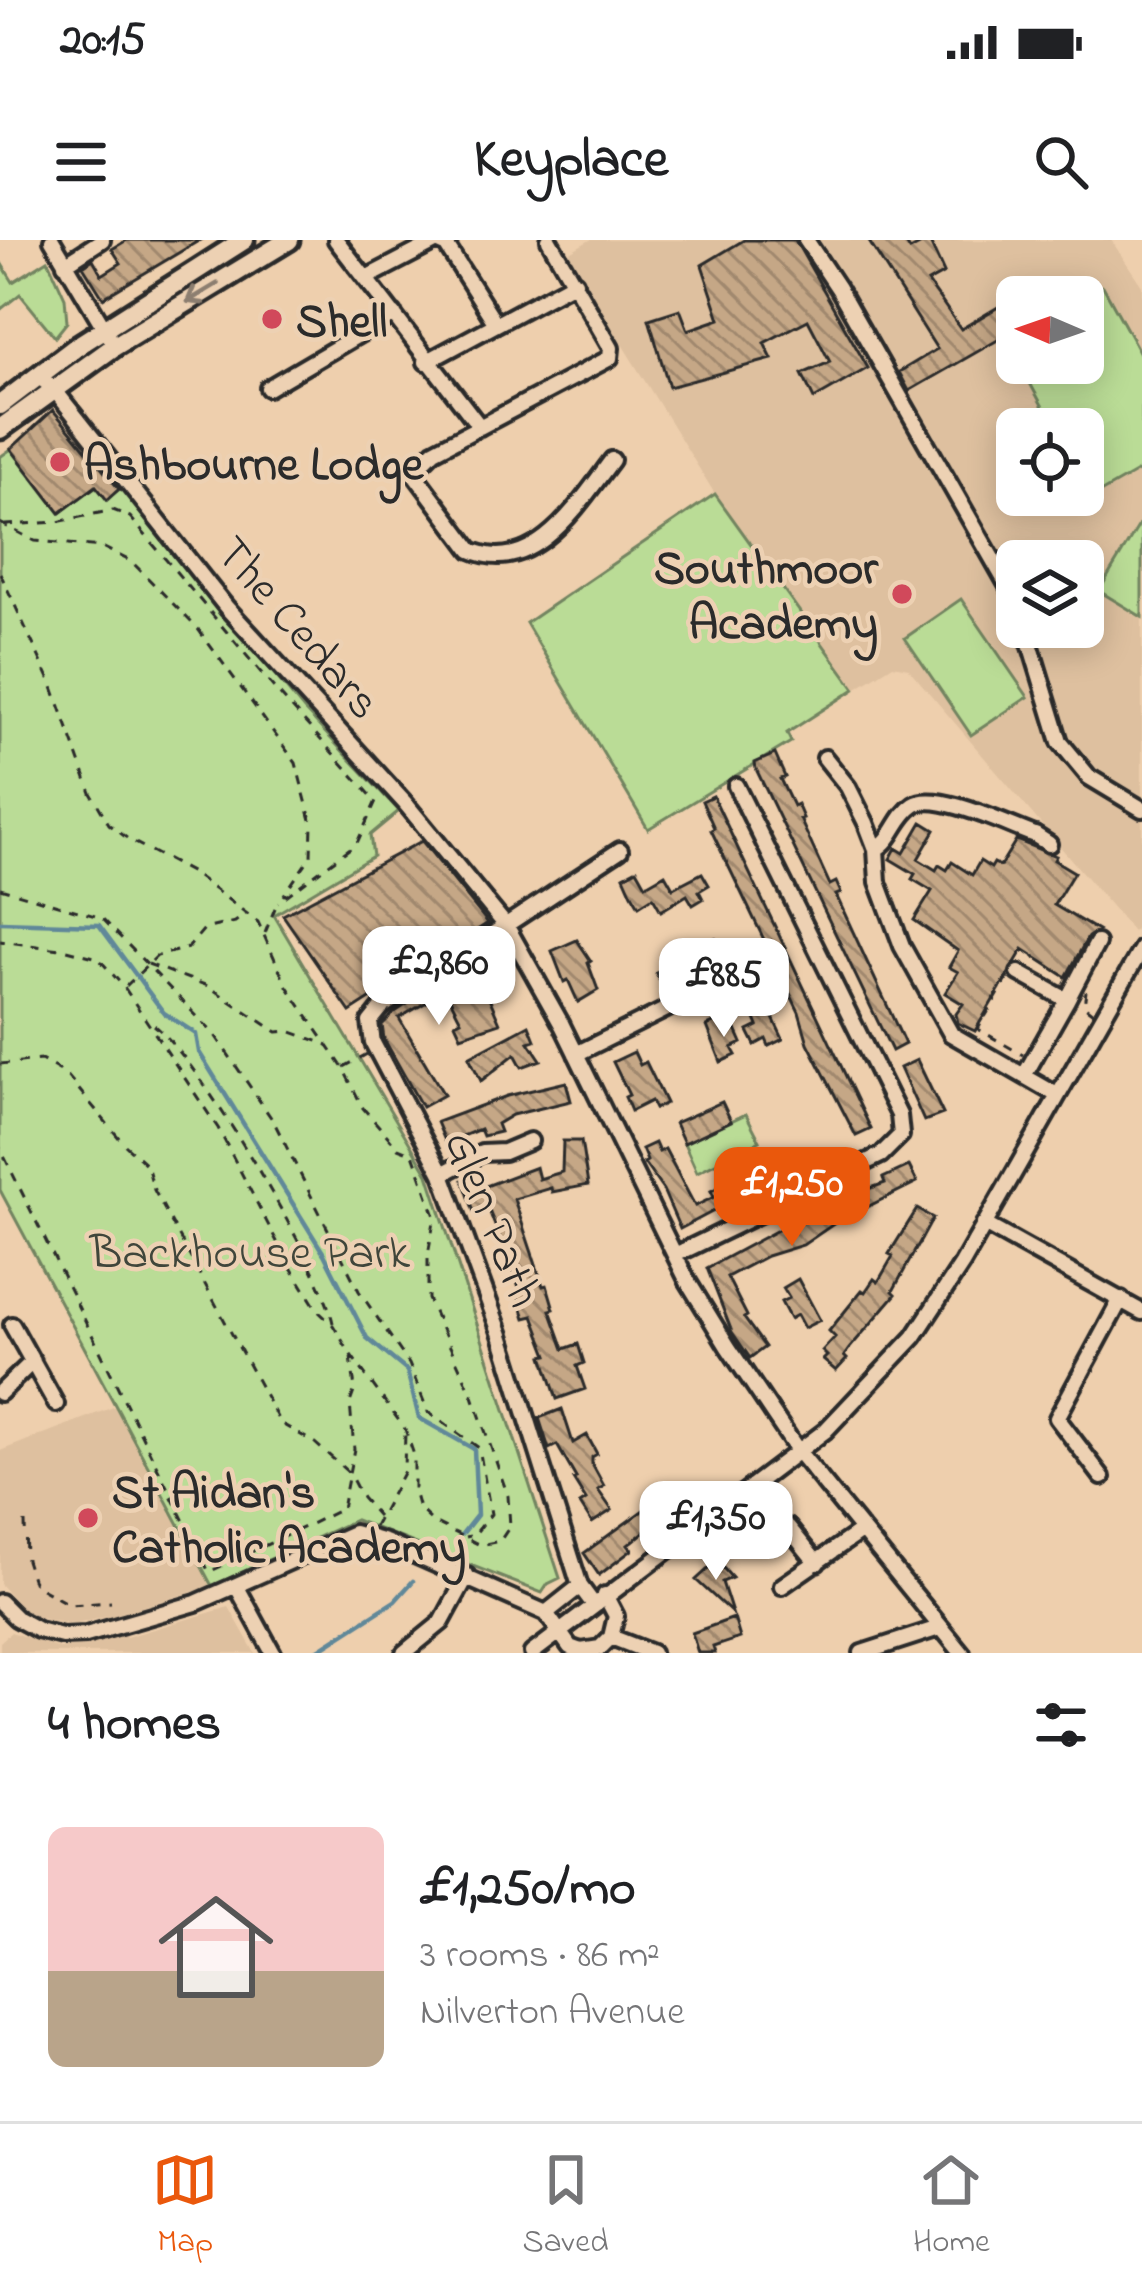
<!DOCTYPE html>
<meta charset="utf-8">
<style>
body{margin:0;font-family:"Indie Flower",sans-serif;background:#f2f2f2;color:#202124;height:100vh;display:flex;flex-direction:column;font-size:45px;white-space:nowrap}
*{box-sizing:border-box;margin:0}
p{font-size:39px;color:#757577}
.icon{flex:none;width:66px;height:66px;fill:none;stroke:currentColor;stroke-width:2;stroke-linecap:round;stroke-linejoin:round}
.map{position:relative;height:1413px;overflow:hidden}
.drawer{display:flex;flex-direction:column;background:#fff;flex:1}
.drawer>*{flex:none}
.needle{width:78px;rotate:272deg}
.controls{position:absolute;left:996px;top:36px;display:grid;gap:24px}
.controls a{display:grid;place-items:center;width:108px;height:108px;border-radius:18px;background:#fff;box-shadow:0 6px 30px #0003;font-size:60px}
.price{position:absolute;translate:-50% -102px;padding:0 27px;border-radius:24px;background:#fff;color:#222;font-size:39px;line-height:78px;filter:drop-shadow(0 3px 6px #0008)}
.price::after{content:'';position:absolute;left:50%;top:72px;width:36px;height:27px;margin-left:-18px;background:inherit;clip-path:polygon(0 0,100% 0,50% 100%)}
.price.active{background:#ea580c;color:#fff}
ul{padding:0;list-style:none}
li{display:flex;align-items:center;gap:36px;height:300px;padding:0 48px}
li span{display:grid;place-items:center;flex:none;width:336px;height:240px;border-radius:18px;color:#555}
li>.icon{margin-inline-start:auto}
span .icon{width:144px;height:144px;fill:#fffc;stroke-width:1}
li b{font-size:51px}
h2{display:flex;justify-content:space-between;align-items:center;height:144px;padding:0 48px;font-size:51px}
.status{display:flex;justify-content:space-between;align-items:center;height:84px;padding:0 60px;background:#fff;direction:ltr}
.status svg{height:33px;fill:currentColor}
header{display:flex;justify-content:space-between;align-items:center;height:156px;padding:0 48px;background:#fff;font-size:54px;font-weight:700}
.tabs{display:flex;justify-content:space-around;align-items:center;height:168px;border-top:3px solid #e0e0e0;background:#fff;font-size:33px;color:#757577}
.tabs a{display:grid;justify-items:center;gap:6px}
.tabs .active{color:#ea580c}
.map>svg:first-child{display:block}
</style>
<div class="status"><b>20:15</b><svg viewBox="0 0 49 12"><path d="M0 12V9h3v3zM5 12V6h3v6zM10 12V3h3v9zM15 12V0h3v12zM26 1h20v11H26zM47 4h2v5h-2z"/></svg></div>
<header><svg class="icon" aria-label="menu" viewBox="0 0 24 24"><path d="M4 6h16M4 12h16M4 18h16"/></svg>Keyplace<svg class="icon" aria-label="search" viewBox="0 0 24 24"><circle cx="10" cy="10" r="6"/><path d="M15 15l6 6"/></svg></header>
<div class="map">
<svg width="1142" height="1413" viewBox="0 0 1142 1413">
<defs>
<pattern id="building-back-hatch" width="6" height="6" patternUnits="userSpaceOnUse" patternTransform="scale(3)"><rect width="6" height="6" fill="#c5a786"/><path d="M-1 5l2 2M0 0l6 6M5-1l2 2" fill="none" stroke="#a0886e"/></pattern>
</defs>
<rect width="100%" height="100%" fill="#eecfad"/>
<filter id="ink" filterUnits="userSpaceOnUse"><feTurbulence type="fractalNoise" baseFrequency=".00833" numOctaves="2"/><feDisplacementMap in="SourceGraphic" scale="24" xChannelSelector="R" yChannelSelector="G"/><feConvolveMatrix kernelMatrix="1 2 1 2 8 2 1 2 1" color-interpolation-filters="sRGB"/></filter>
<g filter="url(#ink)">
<path fill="#dec09f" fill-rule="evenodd" d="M590,0H1111L1142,46V677L1133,692L908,428L893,425L855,449L715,254L566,14ZM1017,57H1083V123H1017ZM1017,189H1083V255H1017ZM1017,321H1083V387H1017Z
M116,1166L212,1346L121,1373L126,1397L229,1367L255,1413H0V1402L11,1392L60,1409L112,1398L106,1377L76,1384L50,1381L26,1373L0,1344V1211Z"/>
<path fill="#badc96" stroke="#728460" stroke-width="3" d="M48,20L65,58L67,82L55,97L20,54L0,70V21L13,42Z
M1103,46L1142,117V229L1093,257L1083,239V189H1055L1019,123H1083L1082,57Z
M11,209L60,273L96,246L107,259L121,248L304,470L399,571L370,595L373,616L274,675L428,934L560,1338L548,1344L542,1353L355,1280L212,1346L0,950V217Z
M715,254L855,449L787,493L791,502L648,589L526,383Z
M1142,280V377L1099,351Z
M961,359L1028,457L971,495L905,398Z
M746,874L760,901L697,932L684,903Z"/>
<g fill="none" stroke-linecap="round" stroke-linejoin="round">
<path stroke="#608899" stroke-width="4.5" d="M0,682L99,685L164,773L196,794L199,812L324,1014L367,1098L407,1131L419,1178L474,1209L477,1275L462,1294
M314,1413L395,1361L413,1341"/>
</g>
<path fill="url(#building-back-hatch)" stroke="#2b2b2b" stroke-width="3" d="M127,0H200L103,58L83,26L93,19L102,35L121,23L112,9Z
M744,0H795L868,128L814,159L802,134L830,122L808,80L764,103L772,119L669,147L649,79L680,69L688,90L720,79L702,25Z
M868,0H904L910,10L929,0L944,33L928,42L961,89L1005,63L1017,89L909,151L899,132L937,109Z
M53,170L119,249L107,260L96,246L60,273L11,209Z
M775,514L785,537L780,539L793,566L797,564L803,578L800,579L830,645L836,642L841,653L836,655L905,804L892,811L756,529L755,523Z
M713,556L871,889L856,896L808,803L799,772L711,590L714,588L702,561Z
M922,582L935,590L918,619L936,630L939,625L947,630L952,622L972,635L980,621L991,628L994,623L1000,626L1016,600L1056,616L1054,620L1074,632L1054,665L1098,691L1088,697L1066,737L1023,709L975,791L958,783L956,774L963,764L945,753L958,732L949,727L958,711L914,680L932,651L912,639L915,634L890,619L896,608L904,613Z
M422,601L488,683L350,772L283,675Z
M637,629L646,645L665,634L673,648L702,633L709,645L699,651L703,659L693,665L687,655L661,671L653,657L639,666L632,654L624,636Z
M715,698L721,709L732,704L738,716L665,751L656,733Z
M577,700L591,721L588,723L598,750L578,762L568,740L564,742L552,711Z
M468,724L481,748L484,746L500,783L461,796L455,783L461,780L446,751L399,778L444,855L422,867L384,799L382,785L395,772Z
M768,767L783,799L769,806L766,799L755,805L748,791L758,786L753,774Z
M718,781L723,790L734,785L742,803L732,808L736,815L721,822L707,786Z
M529,785L535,800L529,802L541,820L522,827L515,814L481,841L469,817Z
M634,812L640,825L646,822L666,863L655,869L651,861L631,871L625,857L629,855L613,822Z
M917,820L943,874L924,881L900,828Z
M566,842L571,861L512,875L497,884L500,892L483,896L480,889L446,903L437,882L507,856Z
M722,862L731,881L684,903L675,883Z
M563,901H581L588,945L552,952L551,948L514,959L543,1046L547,1045L554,1069L550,1070L564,1109L578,1104L584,1123L577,1126L585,1149L557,1159L543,1116L548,1115L533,1076L525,1078L517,1054L521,1052L488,968L474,972L463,940L477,935L481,948L536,927L539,939L562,932Z
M655,903L659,912L665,909L695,966L714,957L711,951L785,914L793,929L680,989L663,950L644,923L647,921L642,909Z
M909,926L917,942L835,983L803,1005L767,1016L727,1037L747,1076L744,1078L765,1107L750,1118L732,1092L707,1028L826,964L885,943L883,938Z
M917,969L933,978L893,1051L896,1054L849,1109L844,1116L847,1119L836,1131L823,1120L827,1116L822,1111L835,1097L829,1091L862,1050L865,1052L874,1039L878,1042L893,1016L889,1014Z
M798,1039L820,1080L804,1088L797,1075L790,1079L781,1062L789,1058L783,1048Z
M562,1169L573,1203L587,1195L597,1214L592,1217V1224L604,1246L598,1250L612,1270L592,1283L580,1264L586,1260L573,1239L576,1238L557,1205L549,1209L539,1178Z
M649,1266L659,1280L628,1305L632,1310L599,1335L584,1313Z
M717,1321L732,1338L722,1342L732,1373L696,1340Z
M734,1378L740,1398L713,1407L715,1413H698L692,1393Z"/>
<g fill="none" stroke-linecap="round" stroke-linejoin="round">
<defs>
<path id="minor" d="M52,0L109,96
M336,0L480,187
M549,0L611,108L610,118L434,211L413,232L471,310C534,338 580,262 612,220
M806,0L838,48L1017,362
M65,24L102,0
M366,38L437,1L446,5L496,84
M426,122L575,42
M37,135L53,148L227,368L405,563L507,687L562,785L687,1040L728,1107L798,1211L962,1413
M268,148L394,74
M1025,387L1060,502L1089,537L1142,569
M825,518L848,547L866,583L876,609L878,642L902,706L951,794L1024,836
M876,609C894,599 896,577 914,565C936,550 1009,586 1035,595L1049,604
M1019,733L1067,760L1024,836L1057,855
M1067,760L1097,703
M576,814L703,751
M442,934L482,913L504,912L530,901
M984,984L1142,1072
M675,1015L881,915L901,895L899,875L736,546
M12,1085L56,1164
M0,1153L33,1121
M1102,1237L1057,1178L1121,1059
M788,1287L817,1323
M782,1346L861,1291
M237,1347L273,1413
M0,1362L16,1378L38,1390L62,1396L86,1395L196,1363L354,1293L385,1302L546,1373L570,1407L581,1411L600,1408L611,1397L616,1376L605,1355
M594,1365L580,1346L501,1095L442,934L373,803L370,782L382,767L620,610
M546,1373L580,1346
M611,1397L652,1413
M404,1413L442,1382L467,1336
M532,1413L825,1191L914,1097L962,1024L1142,708
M862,1413L939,1388"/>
<path id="major" d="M0,165L79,105L244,0
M0,189L115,106L289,0"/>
</defs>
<use href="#minor" stroke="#2b2b2b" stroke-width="22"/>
<use href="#major" stroke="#2b2b2b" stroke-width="27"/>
<path stroke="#2b2b2b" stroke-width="3" stroke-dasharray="9 9" stroke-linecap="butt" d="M0,283L35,301L102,307L132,322L198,389L296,523L312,584L311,616L283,656
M5,285L57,282L113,270L130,277L274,448L376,561L357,603L278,662
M0,333L53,447L91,553L109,584L128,599L194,634L258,682L287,746L343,828L363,868L398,908L413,914L435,976L428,1015V1059L473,1156L508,1256L510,1286L500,1301L480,1305L432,1281L419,1269L414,1251V1215L405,1189L351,1115L333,1085L318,1071L287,1021L218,888L124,747L98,718L67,710L0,701
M0,648L102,678L215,795L274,882L359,1051L409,1124L428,1172L479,1208L491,1274L474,1295L466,1297
M265,693L277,663
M148,724L208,746L277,792L289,791L328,805
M1008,738L978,789L1023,815
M126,746L157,716L188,708L204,689L235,682L246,674
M1086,751L1084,766L1093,773
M154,785C198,818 322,1028 333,1083
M0,824L41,820L66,834L125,905L147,925L154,950L280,1183L315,1203L349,1233L342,1269L209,1332L0,908
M344,827L367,814
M351,1117L355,1149L350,1163L354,1209L349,1233L362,1258L378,1276
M25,1282L26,1320L34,1345L70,1365L111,1362
M374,1287L404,1231L405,1191"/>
<use href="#minor" stroke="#edd1b3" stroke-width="14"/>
<use href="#major" stroke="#edd1b3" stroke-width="18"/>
</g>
<defs><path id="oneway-shaft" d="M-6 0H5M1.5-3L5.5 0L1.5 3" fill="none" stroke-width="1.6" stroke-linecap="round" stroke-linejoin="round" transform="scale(3)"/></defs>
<use stroke="#8c7e6f" href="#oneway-shaft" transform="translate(202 53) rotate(149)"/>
</g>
<g fill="#d1495b" stroke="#edd1b3" stroke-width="4.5">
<circle cx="272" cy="79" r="12"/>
<circle cx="60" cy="222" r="12"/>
<circle cx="902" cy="354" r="12"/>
<circle cx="88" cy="1278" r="12"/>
</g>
<g text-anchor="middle" stroke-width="9" stroke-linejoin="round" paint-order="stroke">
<g font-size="48" font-weight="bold" fill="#2b2b2b" stroke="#edd1b3" text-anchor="start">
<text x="296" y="96">Shell</text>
<text x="84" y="239">Ashbourne Lodge</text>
<text x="878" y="343" text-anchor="end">Southmoor<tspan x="878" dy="55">Academy</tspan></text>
<text x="112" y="1267">St Aidan's<tspan x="112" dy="55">Catholic Academy</tspan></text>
</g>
<g font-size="48" fill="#2b2b2b" stroke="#edd1b3">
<text transform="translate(300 386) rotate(49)" y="17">The Cedars</text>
<text transform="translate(495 978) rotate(68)" y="17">Glen Path</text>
</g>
<g font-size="48" fill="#40463b" stroke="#edd1b3">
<text x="250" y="1027">Backhouse Park</text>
</g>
</g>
</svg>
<div class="controls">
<a><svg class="needle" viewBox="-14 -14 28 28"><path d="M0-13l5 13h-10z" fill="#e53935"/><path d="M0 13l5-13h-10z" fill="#757577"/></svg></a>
<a><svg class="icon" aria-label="locate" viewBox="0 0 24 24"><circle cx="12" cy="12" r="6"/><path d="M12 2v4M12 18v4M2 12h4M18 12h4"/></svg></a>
<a><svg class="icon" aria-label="layers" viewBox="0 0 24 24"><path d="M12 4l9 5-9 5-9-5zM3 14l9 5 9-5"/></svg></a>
</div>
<b class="price" style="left:439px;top:788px">£2,860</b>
<b class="price" style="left:724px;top:800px">£885</b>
<b class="price active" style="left:792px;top:1009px">£1,250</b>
<b class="price" style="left:716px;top:1343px">£1,350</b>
</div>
<section class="drawer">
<h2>4 homes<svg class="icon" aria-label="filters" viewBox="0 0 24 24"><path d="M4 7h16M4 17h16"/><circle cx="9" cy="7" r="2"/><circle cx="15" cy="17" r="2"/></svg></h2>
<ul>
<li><span style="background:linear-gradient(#f6c9c9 60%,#b9a48a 0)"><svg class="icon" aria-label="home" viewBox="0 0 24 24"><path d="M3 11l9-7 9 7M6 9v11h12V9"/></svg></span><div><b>£1,250/mo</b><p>3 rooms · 86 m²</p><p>Nilverton Avenue</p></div></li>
</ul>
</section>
<nav class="tabs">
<a class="active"><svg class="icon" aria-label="map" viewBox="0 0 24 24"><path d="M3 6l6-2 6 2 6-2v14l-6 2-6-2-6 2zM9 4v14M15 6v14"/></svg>Map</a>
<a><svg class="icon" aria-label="saved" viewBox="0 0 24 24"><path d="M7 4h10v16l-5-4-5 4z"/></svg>Saved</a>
<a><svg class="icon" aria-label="home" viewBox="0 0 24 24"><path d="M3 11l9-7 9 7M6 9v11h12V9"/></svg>Home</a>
</nav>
